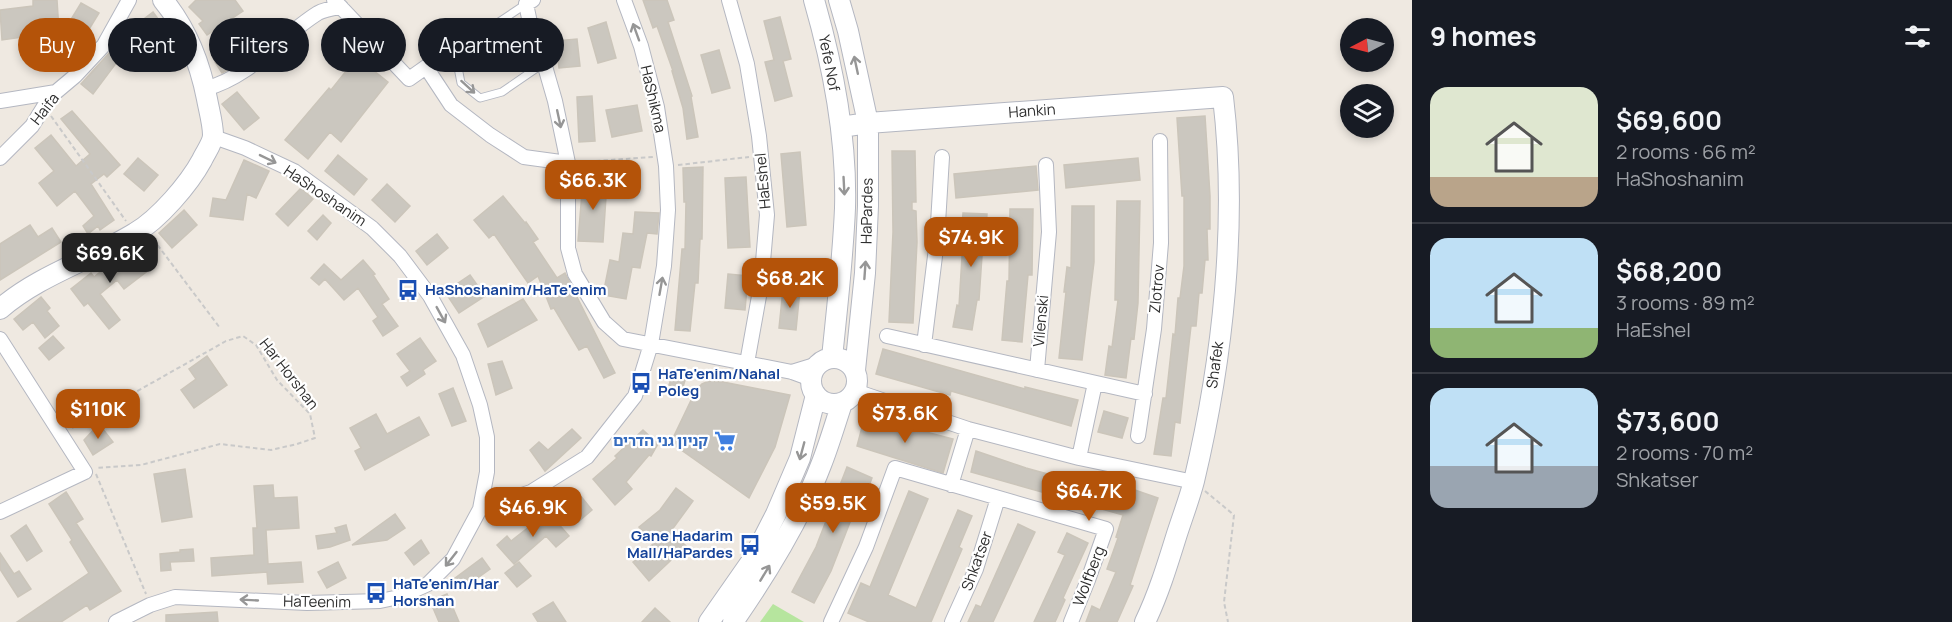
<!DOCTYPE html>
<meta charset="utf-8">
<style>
body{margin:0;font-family:Manrope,"Noto Sans Hebrew",sans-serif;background:#242831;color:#f1f3f6;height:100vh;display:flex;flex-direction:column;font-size:22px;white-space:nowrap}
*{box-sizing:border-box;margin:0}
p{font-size:20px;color:#9ea1a6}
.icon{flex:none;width:33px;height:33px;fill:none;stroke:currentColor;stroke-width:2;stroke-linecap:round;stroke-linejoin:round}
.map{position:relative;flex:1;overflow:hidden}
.side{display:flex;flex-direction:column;background:#171b24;width:540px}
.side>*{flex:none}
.banner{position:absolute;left:18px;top:18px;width:570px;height:54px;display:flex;gap:12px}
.needle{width:39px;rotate:264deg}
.fabs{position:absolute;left:1340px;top:18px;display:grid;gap:12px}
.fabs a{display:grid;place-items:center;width:54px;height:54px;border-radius:50%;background:#171b24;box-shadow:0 3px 9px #0003;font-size:30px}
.price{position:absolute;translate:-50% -51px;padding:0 14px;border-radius:12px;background:#b45309;color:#fff;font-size:20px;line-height:39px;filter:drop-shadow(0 2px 3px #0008)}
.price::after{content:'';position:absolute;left:50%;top:36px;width:18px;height:14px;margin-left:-9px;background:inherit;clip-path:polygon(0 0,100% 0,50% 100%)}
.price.current{background:#222;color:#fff}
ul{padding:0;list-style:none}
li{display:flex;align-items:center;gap:18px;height:150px;padding:0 18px}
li+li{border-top:2px solid #363941}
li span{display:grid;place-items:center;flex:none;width:168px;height:120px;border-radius:18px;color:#555}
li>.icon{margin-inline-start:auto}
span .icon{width:72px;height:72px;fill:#fffc;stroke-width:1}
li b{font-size:26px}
h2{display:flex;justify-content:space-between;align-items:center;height:72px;padding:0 18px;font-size:26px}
.pill{padding:0 21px;border-radius:27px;background:#171b24;box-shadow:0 3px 9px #0003;font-size:21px;line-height:54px}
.pill.current{background:#b45309;color:#fff}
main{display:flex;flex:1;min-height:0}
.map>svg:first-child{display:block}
</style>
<main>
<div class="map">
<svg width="1412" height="622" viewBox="0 0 1412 622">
<rect width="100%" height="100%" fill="#efe9e1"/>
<path fill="#b6e59e" d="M773,604L804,622H760Z"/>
<path fill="#cbc7bf" stroke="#cbc5ba" stroke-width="1.5" d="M33,0H57L60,46L39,49L37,35L2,40L0,10L33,6Z
M196,0H235L243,11L207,35L199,24L203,21L189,7Z
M643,0H667L674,20L668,22L692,96L691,97L698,137L687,139L683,108L672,71H673L657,26L653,28Z
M81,3L99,13L85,36L67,26Z
M153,12L177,45L163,54L140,22Z
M780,17L791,59L783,61L792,96L775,101L765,62L774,60L764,21Z
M606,22L616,58L598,63L588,28Z
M577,39L580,66L559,68L556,41Z
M719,50L730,88L712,93L701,55Z
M111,51L120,58L93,94L81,84Z
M362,51L372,60L368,66L388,82L341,142L330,132L308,159L285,140L329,88L331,90Z
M230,52L238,64L222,73L215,62Z
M237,92L259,118L244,130L222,104Z
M592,96L595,141L579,142L577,97Z
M637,105L642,131L612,137L606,110Z
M72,111L120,165L107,177L104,174L91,184L114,220L100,230L98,226L88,234L83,226L94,216L75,191L57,206L39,183L54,171L35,148L51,135L76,166L90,154L61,119Z
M1205,116L1210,196V229H1207L1208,260H1205L1202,293H1199L1196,326H1191L1180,423L1175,422L1171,456L1154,454L1163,398H1166L1173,334L1175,335L1178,298H1180L1184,266V196H1182L1177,118Z
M892,151H915L916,202H912V210L916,211L917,242L913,323L889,322L893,232Z
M800,152L806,225L787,227L781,154Z
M338,155L367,179L354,195L325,171Z
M138,158L158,175L144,191L124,174Z
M1138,158L1140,180L1066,188L1064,165Z
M244,160L269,171L256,198L247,194L243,220L210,216L213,198L226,200Z
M1036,166L1038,190L956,198L954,174Z
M703,167L702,239H700L698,283H695L690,331L675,330L682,249H685L686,202H684L683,168Z
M746,177L750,247L728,248L725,178Z
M583,180L607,182L603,242L578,241Z
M387,184L410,206L395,222L372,200Z
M301,188L313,199L288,226L276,214Z
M503,196L525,223L526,222L538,239L533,242L557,278L565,273L615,373L604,378L587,346L579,350L554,308L551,309L538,276L528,283L494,234L489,238L474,220Z
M1117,201H1140L1138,303L1134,339L1131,338L1126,378L1105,375L1109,346L1112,347L1118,300H1115Z
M1072,206H1094V262L1082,360L1059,358L1066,292H1064L1067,267L1071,268Z
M1010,209H1033L1032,275H1028L1022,342L1002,340L1007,281H1009Z
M184,210L197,225L172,248L159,233Z
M635,212L659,213L657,234L647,233L640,268L632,267L626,299L603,295L610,260L619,262L623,233L633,234Z
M963,213L987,214L985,241H983L979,300H977L972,330L953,327L957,305L959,306L963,240H961Z
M323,215L331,223L317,240L308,231Z
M30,225L38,237L52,228L61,242L0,280V244Z
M437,234L448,248L427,265L416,251Z
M133,248L150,269L124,289L117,280L100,294L120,320L109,329L88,303L84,306L71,289L91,273L94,277L122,254Z
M363,260L375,274L373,275L389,299L382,304L398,326L383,336L373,321L378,317L358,288L344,300L325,279L319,285L311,278L324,264L341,280Z
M728,274L748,276L745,310L725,308Z
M470,275L485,296L459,313L445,292Z
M783,289L800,290L796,330L779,328Z
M41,297L50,308L47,311L59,326L45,338L33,322L23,330L14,319Z
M523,299L537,320L488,347L478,324Z
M53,336L64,348L49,360L39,348Z
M420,338L436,361L423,370L425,374L407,386L401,377L410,371L397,354Z
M883,349L1025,389V387L1078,400L1071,426L951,391L950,395L876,374Z
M207,356L227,385L194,408L181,390L196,379L189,369Z
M502,361L512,388L496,395L488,364Z
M674,370L687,374L682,390L669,385Z
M709,381L723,382L790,395L775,447L749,498L673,444V438L696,390L702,384Z
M453,388L466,421L452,426L439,394Z
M1104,411L1128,418L1122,438L1098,432Z
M376,414L387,434L419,417L429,435L365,470L355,451L361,448L350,428Z
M865,416L953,439L943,473L857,446Z
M99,424L113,442L93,455L84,440Z
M572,429L581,438L545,471L530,450L539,442L548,450Z
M643,430L658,444L651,456L649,455L626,482L632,489L615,505L593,479L617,458L615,456Z
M976,451L1026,468L1127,496L1129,488L1158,498L1130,585L1133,586L1117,622H1086L1092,606L1100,610L1116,572L1107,569L1118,538L1116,537L1123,515L971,472Z
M847,467L872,478L858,514L854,512L831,571L814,603L792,592L816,547Z
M185,469L192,517L162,522L154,474Z
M273,485L274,498L297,497L299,528L266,530L268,564L301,562L303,582L268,584L267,572L212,576L211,558L254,555L253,528H257L254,486Z
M676,488L693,501L671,531L686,546L649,581L633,562L654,543L639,527L660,510Z
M909,491L928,499L888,595L916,608L958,510L972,516L959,547L962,549L931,622H869L848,613L861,583L870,587Z
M66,492L83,519L76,523L121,591L90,610L87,605L61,622H17L89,573L70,542L72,540L49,504Z
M579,494L592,510L578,522L565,506Z
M548,512L569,536L556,547L546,536L514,564L497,545L507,536L511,541Z
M395,514L405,528L387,540L352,545Z
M1018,524L1035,532L993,622H968L976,605L981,607Z
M26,525L42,551L27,561L11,536Z
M346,525L350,540L330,547L318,549L316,536L337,533L335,528Z
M1067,533L1088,543L1063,598L1065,600L1055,622H1034L1065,555L1058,552Z
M421,540L429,553L414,565L405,553Z
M193,549L194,561L170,562L171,570L161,571L160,554L180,552V550Z
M0,553L14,574L19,571L31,589L18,597L0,569Z
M482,558L490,569L462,589L454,579Z
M338,562L346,578L327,588L318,572Z
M519,562L531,576L517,587L505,573Z
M447,594L459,622H439L430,601Z
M553,602L566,622H538L533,614Z
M655,608L670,622H642Z
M217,612L218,622H166V615Z"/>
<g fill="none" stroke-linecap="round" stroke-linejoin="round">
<defs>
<path id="lane" d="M526,4L466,44L457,62L461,83L480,98L502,92L544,63"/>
<path id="street" d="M334,0L409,79L426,67L451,105L490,135L524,157L568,163
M533,0L526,4L532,32L544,63L555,101L568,163V248L575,274L604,322L623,339L792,372L811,379
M729,0L747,64L759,136L767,215L761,285L747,363
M205,89C254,75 278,38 318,13C325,9 334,8 341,7
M0,101L56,92
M0,158L32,126L50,97L75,76L104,45L129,0
M887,336L1145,394
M0,339L85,472L0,512
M924,345L937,240L942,157
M1037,370L1049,232L1046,165
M792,372L818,364
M855,391L968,429L1079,458L1194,482
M1138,436L1154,329L1161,243L1160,141
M1079,458L1095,383
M951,485L968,429
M480,509L531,492L587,457L635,396L651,344L664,266L668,210L666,166L657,107L641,46L624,0
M116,622L150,605L175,597L307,603L380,601L399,597L428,584L453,559L480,509L487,472V437L480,405L463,355L430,296L400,256L372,228L294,171L245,148L214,137
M831,622L866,547L895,468L1106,529L1088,580L1071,622
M952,622L976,569L998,498"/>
<path id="secondary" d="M814,0C833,66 847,138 845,208C843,258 837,308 832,358
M839,0L848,31L868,123V206L865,273L855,370
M841,127L868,123L1223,97C1238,222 1223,359 1194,481C1189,500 1182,518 1176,537C1167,566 1158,595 1145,622
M0,309C39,275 91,260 135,233C159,219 189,184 202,160C205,153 213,143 213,135C213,124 209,110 207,99C200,63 186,28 163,0
M811 381a23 23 0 1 1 46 0a23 23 0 1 1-46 0Z
M709,622L753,559L776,514L800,458L816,395
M733,622C767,573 800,520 821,465C829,445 835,424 842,403"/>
</defs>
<use href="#lane" stroke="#b4b7c1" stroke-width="9"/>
<use href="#street" stroke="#b4b7c1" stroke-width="16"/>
<use href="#secondary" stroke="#b4b7c1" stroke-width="22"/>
<path stroke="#c9c9c9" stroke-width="2" stroke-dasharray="4.5 3" stroke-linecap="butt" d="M51,116L126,221
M581,162L653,157
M678,165L749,157
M153,239L220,328
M72,428L226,341L243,336L256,345L277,380L310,414L315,438L297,444L271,450L220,444L141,465L96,468
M96,474L146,594
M1205,491L1234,515L1224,602L1228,622"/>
<use href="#lane" stroke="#fff" stroke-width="7"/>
<use href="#street" stroke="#fff" stroke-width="14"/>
<use href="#secondary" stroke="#fff" stroke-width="20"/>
</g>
<defs><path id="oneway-shaft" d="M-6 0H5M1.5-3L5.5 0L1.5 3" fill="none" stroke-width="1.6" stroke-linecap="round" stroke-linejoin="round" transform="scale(1.5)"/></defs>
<g stroke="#969696">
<use href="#oneway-shaft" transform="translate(636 32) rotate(-110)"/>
<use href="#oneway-shaft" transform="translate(856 65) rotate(-102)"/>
<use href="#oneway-shaft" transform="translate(468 87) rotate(42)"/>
<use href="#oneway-shaft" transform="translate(559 119) rotate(78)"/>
<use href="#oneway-shaft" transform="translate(268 159) rotate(26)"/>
<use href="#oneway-shaft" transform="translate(844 186) rotate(87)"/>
<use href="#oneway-shaft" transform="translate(865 270) rotate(-86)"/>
<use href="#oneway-shaft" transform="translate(661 286) rotate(-80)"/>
<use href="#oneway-shaft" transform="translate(441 315) rotate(61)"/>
<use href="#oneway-shaft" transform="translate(802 451) rotate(105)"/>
<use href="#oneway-shaft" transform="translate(451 559) rotate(128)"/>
<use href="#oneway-shaft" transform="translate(765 573) rotate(-59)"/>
<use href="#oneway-shaft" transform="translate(249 600) rotate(-177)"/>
</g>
<defs>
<symbol id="bus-bare" viewBox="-9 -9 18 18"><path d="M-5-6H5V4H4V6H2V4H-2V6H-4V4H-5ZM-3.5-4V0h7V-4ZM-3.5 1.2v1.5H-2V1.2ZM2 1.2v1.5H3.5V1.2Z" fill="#1a4fb4" stroke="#fff" stroke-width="2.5" paint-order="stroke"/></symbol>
<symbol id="supermarket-bare" viewBox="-9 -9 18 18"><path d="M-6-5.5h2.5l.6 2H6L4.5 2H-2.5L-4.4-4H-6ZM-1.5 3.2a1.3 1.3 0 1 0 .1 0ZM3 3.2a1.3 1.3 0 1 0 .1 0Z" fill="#3f7fe0" stroke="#fff" stroke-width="2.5" paint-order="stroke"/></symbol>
</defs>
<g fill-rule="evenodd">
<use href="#bus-bare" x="393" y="275" width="30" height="30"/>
<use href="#bus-bare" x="626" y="368" width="30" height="30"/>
<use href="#supermarket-bare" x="710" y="426" width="30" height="30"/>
<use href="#bus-bare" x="735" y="530" width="30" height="30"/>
<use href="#bus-bare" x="361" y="578" width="30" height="30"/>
</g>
<g text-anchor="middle" stroke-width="4.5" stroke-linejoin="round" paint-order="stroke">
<g font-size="15" fill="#2e2e2e" stroke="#fff">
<text transform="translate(829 63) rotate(79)" y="5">Yefe Nof</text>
<text transform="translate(653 99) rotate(77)" y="5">HaShikma</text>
<text transform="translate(45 109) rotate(-52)" y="5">Haifa</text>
<text transform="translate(1032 111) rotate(-4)" y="5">Hankin</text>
<text transform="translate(763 181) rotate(-95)" y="5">HaEshel</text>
<text transform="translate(325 196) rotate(34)" y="5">HaShoshanim</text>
<text transform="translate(867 211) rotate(-89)" y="5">HaPardes</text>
<text transform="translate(1157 289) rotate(-85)" y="5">Zlotrov</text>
<text transform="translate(1041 321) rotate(-85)" y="5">Vilenski</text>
<text transform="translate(1215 365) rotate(-82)" y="5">Shafek</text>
<text transform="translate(289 374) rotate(52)" y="5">Har Horshan</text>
<text transform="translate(977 561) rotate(-70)" y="5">Shkatser</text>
<text transform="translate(1089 576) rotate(-69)" y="5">Wolfberg</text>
<text transform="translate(317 602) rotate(1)" y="5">HaTeenim</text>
</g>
<g font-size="15" font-weight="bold" fill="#164399" stroke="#fff" text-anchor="start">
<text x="425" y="295">HaShoshanim/HaTe'enim</text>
<text x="658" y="379">HaTe'enim/Nahal<tspan x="658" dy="17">Poleg</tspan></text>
<text x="733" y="541" text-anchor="end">Gane Hadarim<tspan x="733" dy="17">Mall/HaPardes</tspan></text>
<text x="393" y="589">HaTe'enim/Har<tspan x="393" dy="17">Horshan</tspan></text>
</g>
<g font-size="15" font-weight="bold" fill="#366cbe" stroke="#fff" text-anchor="end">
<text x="708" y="446">קניון גני הדרים</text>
</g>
</g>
</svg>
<div class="fabs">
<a><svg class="needle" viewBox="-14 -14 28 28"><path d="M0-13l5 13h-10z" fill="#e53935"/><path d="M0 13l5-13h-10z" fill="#9ea1a6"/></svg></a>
<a><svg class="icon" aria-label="layers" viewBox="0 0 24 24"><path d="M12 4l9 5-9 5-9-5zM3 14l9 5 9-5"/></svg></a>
</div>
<b class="price" style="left:593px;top:211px">$66.3K</b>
<b class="price" style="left:971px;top:268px">$74.9K</b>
<b class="price current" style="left:110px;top:284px">$69.6K</b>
<b class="price" style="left:790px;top:309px">$68.2K</b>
<b class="price" style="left:98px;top:440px">$110K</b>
<b class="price" style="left:905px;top:444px">$73.6K</b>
<b class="price" style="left:1089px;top:522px">$64.7K</b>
<b class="price" style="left:833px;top:534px">$59.5K</b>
<b class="price" style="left:533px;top:538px">$46.9K</b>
<div class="banner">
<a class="pill current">Buy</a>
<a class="pill">Rent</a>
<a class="pill">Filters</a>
<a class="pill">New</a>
<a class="pill">Apartment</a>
</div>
</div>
<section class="side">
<h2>9 homes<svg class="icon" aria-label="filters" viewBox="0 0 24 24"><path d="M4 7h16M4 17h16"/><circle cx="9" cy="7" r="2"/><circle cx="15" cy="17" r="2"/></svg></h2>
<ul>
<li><span style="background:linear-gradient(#dfe7d0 75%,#b9a48a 0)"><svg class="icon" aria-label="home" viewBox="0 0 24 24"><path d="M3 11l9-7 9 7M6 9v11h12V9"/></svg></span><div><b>$69,600</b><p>2 rooms · 66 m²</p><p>HaShoshanim</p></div></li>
<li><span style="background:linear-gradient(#bfe0f5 75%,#8fb573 0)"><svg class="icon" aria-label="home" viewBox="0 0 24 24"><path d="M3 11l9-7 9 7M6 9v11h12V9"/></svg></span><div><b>$68,200</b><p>3 rooms · 89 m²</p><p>HaEshel</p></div></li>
<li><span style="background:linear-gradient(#bfe0f5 65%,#9aa5b1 0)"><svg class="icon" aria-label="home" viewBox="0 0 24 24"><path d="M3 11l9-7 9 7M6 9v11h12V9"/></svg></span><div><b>$73,600</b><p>2 rooms · 70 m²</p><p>Shkatser</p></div></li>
</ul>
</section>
</main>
